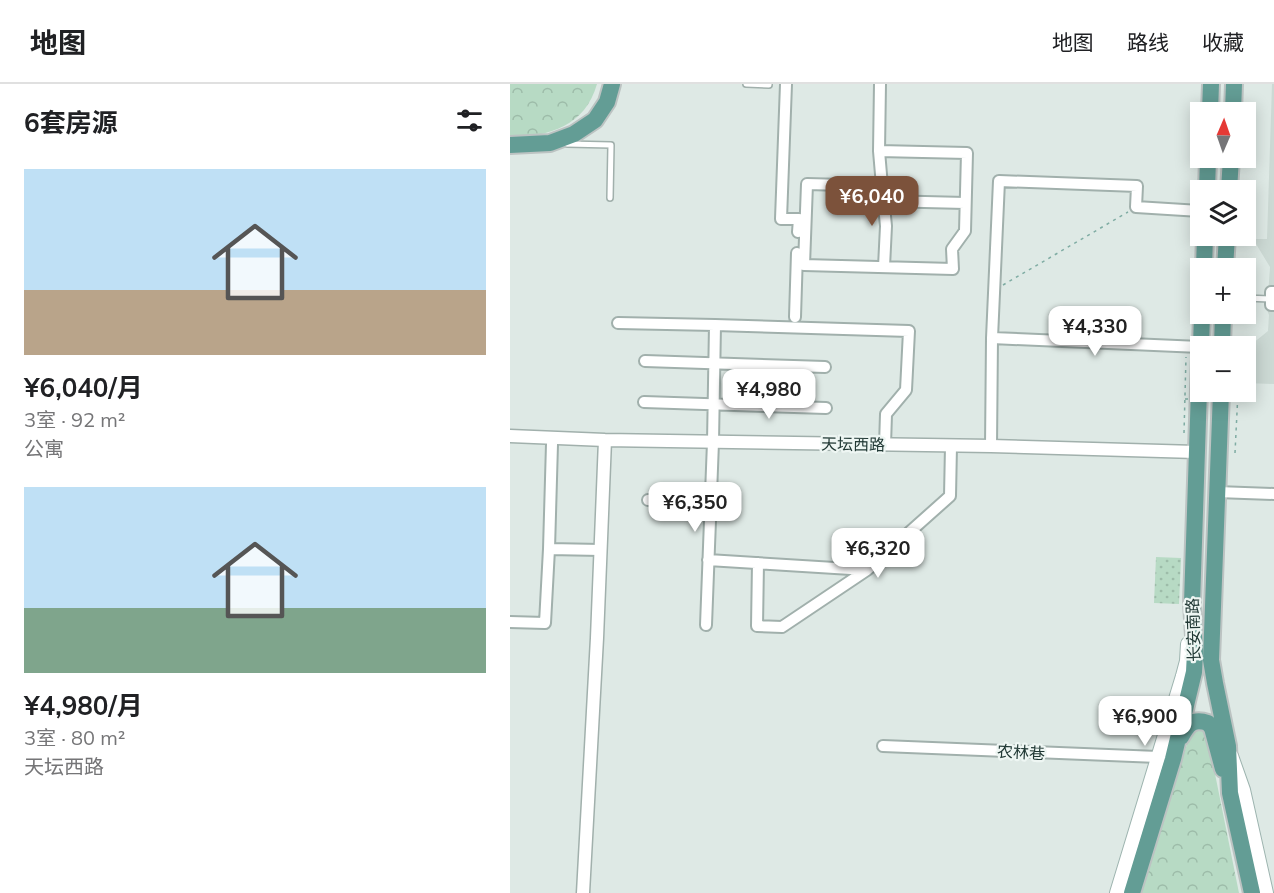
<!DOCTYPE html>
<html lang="zh">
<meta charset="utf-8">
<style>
body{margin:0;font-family:Mulish,"Noto Sans SC",sans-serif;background:#f2f2f2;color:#202124;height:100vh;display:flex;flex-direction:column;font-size:22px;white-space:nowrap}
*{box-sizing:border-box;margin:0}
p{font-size:20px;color:#757577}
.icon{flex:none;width:33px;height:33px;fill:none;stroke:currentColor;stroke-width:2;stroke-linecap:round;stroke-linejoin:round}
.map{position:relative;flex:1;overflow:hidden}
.drawer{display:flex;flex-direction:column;background:#fff;width:510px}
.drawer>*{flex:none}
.needle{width:39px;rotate:2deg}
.controls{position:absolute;left:680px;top:18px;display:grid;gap:12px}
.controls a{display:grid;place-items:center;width:66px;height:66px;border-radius:0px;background:#fff;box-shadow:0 3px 15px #0003;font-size:30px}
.price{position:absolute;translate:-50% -51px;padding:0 14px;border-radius:12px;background:#fff;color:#222;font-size:20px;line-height:39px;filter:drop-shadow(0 2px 3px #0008)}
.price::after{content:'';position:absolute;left:50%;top:36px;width:18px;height:14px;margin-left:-9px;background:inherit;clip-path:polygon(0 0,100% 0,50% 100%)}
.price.current{background:#7c523b;color:#fff}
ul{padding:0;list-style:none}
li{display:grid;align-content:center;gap:12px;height:318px;padding:0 24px}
li span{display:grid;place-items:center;height:186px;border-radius:0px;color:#555}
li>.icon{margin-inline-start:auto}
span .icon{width:108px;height:108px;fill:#fffc;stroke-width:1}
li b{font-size:26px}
h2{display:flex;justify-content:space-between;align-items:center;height:72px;padding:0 24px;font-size:26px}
header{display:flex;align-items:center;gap:36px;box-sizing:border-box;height:84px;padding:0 30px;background:#fff;border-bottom:2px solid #e0e0e0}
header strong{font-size:28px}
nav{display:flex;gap:33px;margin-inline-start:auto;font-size:21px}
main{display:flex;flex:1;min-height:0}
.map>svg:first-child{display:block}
</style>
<header>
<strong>地图</strong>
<nav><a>地图</a><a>路线</a><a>收藏</a></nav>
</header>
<main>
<section class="drawer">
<h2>6套房源<svg class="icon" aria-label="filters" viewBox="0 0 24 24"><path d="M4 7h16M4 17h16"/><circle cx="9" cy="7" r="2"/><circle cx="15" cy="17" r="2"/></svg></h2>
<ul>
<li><span style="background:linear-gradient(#bfe0f5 65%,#b9a48a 0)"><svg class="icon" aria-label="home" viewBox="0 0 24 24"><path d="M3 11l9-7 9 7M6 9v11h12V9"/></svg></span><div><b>¥6,040/月</b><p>3室 · 92 m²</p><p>公寓</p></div></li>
<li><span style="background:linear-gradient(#bfe0f5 65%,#7fa58c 0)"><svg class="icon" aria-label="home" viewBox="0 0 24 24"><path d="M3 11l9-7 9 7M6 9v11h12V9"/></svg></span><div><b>¥4,980/月</b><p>3室 · 80 m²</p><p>天坛西路</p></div></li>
</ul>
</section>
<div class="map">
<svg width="764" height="809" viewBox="0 0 764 809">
<defs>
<pattern id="grass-dots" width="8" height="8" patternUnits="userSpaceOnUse" patternTransform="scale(1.5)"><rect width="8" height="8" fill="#b7dac4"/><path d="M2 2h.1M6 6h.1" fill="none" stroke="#9dbca9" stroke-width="1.8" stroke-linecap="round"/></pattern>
<pattern id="forest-crowns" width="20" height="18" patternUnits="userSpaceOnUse" patternTransform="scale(1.5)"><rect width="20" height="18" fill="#b7dac4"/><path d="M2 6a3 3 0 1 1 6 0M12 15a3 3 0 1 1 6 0" fill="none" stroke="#9dbca9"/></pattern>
</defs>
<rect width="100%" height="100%" fill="#dee9e5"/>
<path fill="#ccd9d4" d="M762,0H764V300L735,299L737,264L758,247L759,231L757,226L760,183L743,155H757Z"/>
<path fill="url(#grass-dots)" d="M646,473L671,474L669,520L644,519Z"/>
<path fill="url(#forest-crowns)" d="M0,0H87C75,42 40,52 0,54Z
M686,646L693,647L696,649L700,665L729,809H632L647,752L679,654L683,648Z"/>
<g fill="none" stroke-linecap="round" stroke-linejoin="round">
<defs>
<path id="service" d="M236,0L259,1V0
M57,60L101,61L100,114
M735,214L760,215"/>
<path id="minor" d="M276,0L271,135H289L288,148
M369,67L457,69L455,147L442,165L443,185L294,181L297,100L372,102L369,67L370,0
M373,112L376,142L374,183
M374,117L455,119
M764,208H761V221H764
M285,233L287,169
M108,239L205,241
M482,254L690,263
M135,277L315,283
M134,318L316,324
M42,360L39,465L91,466
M481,362L482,254L489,97L627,102L626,123L690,127
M707,408L764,410
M138,416L200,418
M198,476L357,486L440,412L441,362
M248,479L247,542L272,543L357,486
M0,538L35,539L39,465
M196,541L203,358L205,241L399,247L396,306L376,330L375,361
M373,662L648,673"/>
<path id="tertiary" d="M0,352L95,356L481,362L686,368
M73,809L87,554L95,356"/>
<path id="secondary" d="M721,672L733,706L756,809
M607,809L673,592L677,577L678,560"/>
<path id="primary" d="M700,28L701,0
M723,28L724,0
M0,61L40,59L64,50L85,36L97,18L102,0
M697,106L698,74
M719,106L721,74
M694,184L695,152
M715,184L717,152
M691,262L692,230
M712,262L713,230
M711,308L701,576L705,599L718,662L720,709L742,809
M671,653C678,640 683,634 698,639L702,644L713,685
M622,809L663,675L684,588L685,568L682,519L690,275"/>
</defs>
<use href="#service" stroke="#a1b0ac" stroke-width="8"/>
<use href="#minor" stroke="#a1b0ac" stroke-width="14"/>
<use href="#tertiary" stroke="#a1b0ac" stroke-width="15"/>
<use href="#secondary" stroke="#9db4af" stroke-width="16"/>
<use href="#primary" stroke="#bcc3c2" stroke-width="20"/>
<path stroke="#7faca3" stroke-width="1.5" stroke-dasharray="3 4.5" stroke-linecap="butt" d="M493,201L618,128
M674,349L676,273
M725,369L728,308"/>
<use href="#service" stroke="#fff" stroke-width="5"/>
<use href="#minor" stroke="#fff" stroke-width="10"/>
<use href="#tertiary" stroke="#fff" stroke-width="12"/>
<use href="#secondary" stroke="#fff" stroke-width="14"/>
<use href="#primary" stroke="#639d95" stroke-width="16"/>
<path stroke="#7faca3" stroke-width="1.5" stroke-dasharray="3 4.5" stroke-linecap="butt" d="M675,315L727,317"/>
</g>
<g text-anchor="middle" stroke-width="4.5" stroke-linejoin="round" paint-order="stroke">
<g font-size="16" fill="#203834" stroke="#eef6f3">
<text transform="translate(343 360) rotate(1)" y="6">天坛西路</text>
<text transform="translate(683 546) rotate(-92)" y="6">长安南路</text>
<text transform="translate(511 668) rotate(3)" y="6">农林巷</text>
</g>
</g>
</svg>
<div class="controls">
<a><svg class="needle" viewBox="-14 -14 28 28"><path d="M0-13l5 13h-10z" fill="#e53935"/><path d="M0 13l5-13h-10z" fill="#757577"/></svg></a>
<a><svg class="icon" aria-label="layers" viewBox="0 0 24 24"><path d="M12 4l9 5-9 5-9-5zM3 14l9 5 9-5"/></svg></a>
<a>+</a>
<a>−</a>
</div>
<b class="price current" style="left:362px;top:143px">¥6,040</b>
<b class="price" style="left:585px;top:273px">¥4,330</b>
<b class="price" style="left:259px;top:336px">¥4,980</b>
<b class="price" style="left:185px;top:449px">¥6,350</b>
<b class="price" style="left:368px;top:495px">¥6,320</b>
<b class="price" style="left:635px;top:663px">¥6,900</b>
</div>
</main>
